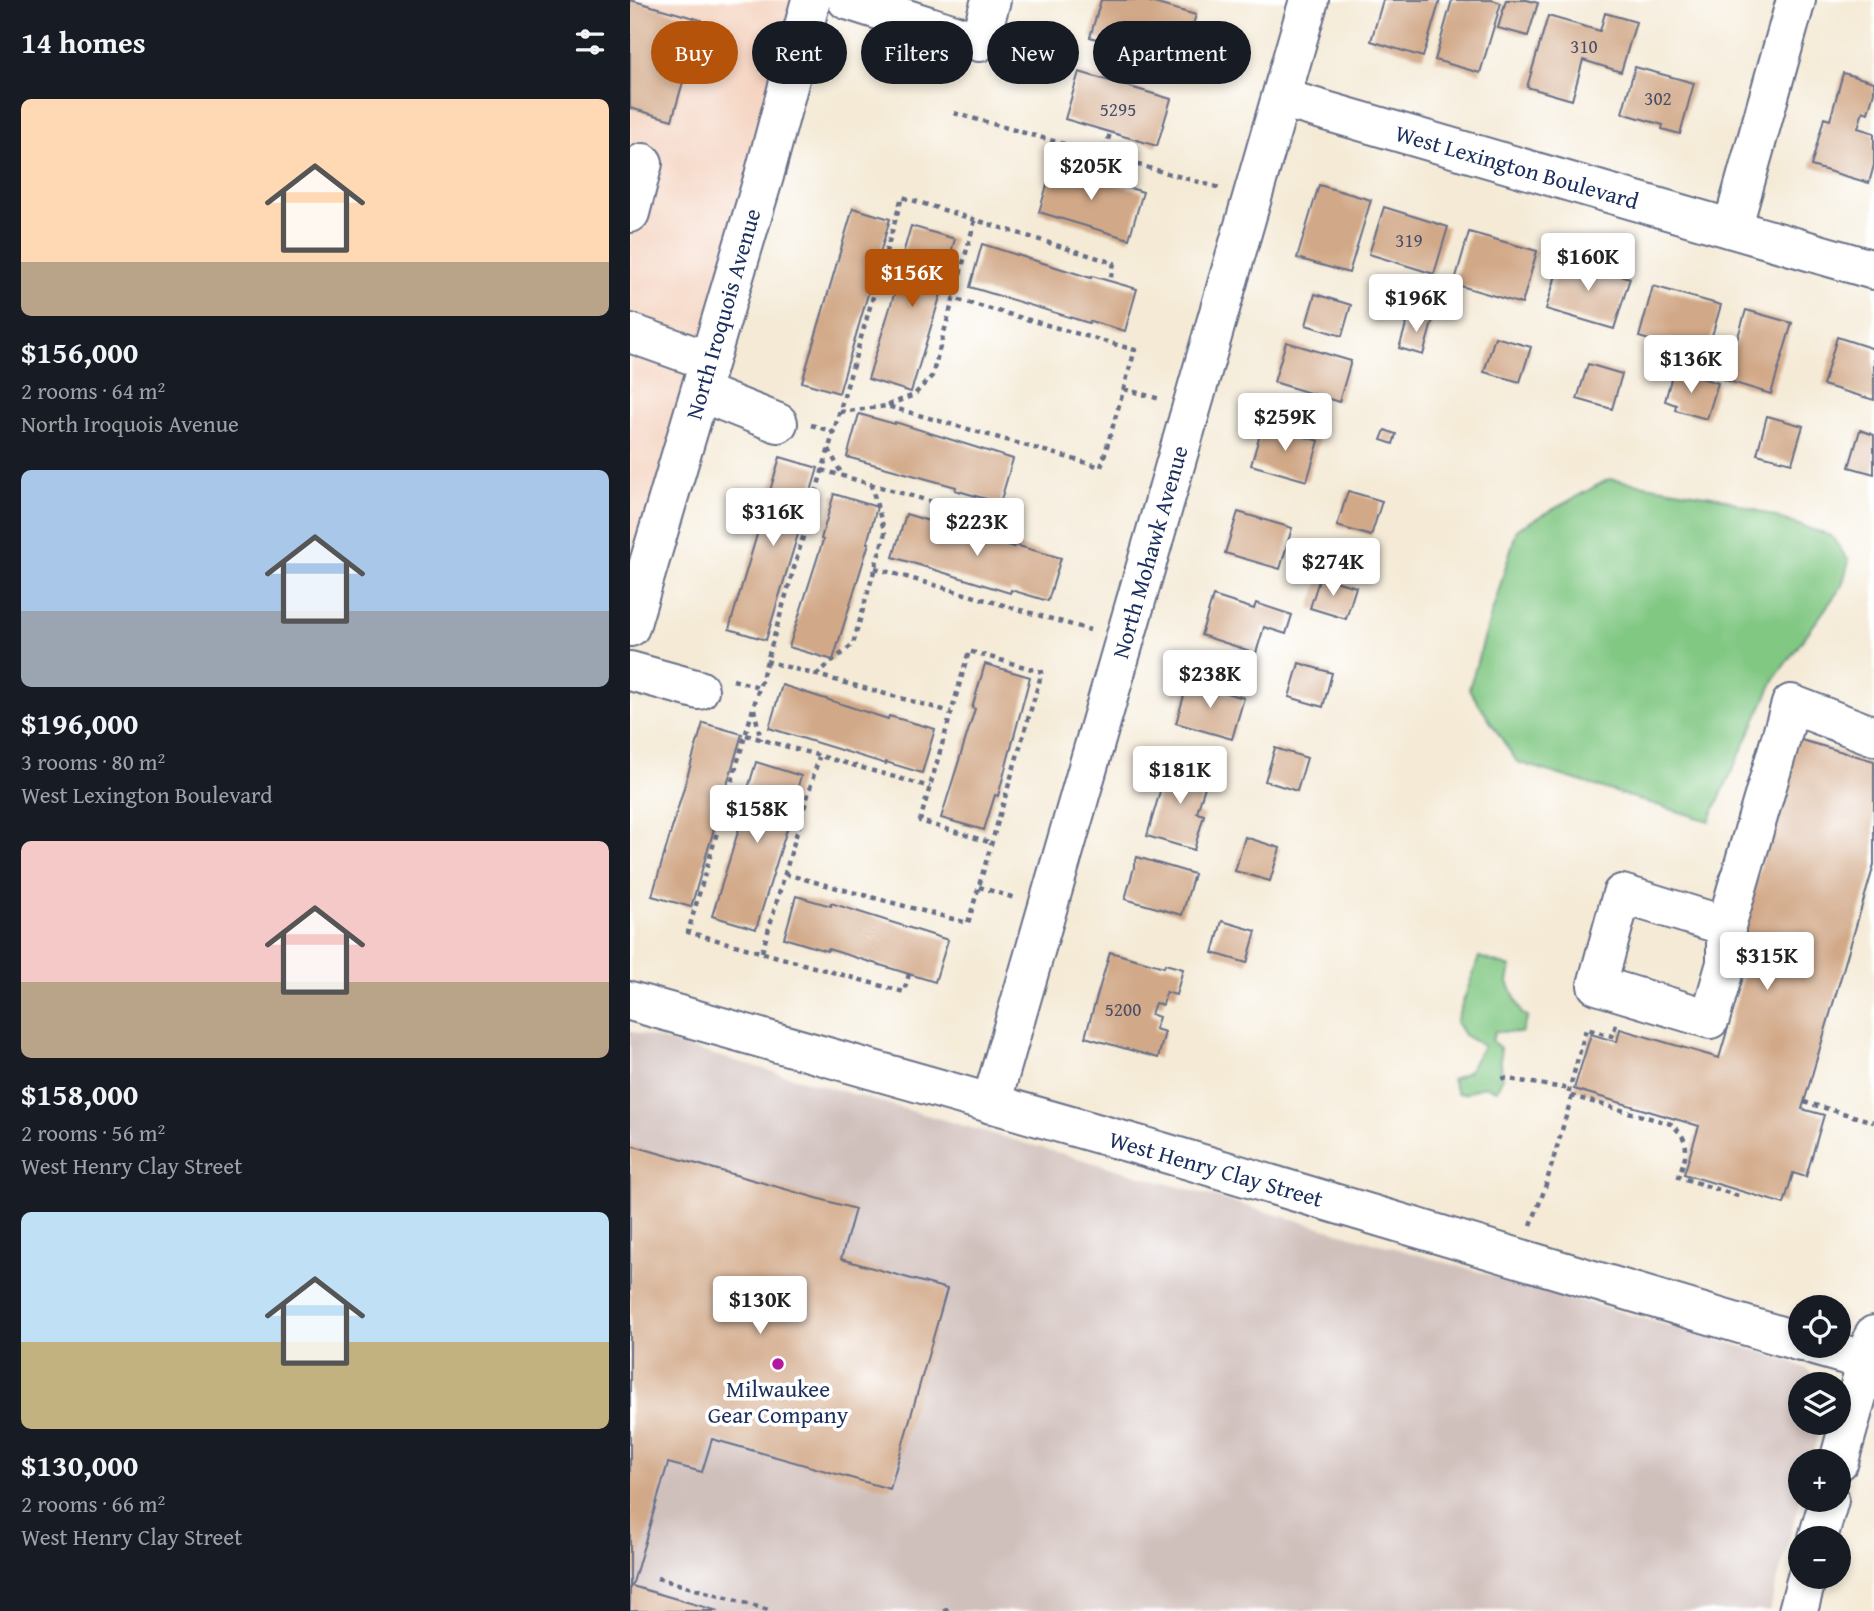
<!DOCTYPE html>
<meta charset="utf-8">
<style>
body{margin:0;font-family:"Gentium Book Plus",serif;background:#20242c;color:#f1f3f6;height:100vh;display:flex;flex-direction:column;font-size:26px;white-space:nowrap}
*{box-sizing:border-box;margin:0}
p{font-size:23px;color:#9ea1a6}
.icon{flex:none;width:38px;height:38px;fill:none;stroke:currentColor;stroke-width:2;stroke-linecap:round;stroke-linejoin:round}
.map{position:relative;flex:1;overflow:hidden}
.sheet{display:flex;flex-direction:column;background:#171b24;width:630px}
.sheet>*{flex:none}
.guide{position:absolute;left:21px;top:21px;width:665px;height:63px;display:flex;gap:14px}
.tools{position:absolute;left:1158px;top:1295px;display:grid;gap:14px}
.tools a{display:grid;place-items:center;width:63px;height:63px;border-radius:50%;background:#171b24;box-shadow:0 4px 10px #0003;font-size:35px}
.price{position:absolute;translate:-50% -60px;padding:0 16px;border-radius:7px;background:#fff;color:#222;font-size:23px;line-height:46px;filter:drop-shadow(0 2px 4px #0008)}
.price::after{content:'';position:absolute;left:50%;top:42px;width:21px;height:16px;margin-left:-10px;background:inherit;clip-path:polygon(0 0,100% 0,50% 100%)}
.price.on{background:#b45309;color:#fff}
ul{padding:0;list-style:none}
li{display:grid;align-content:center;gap:14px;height:371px;padding:0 21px}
li span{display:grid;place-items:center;height:217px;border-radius:10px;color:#555}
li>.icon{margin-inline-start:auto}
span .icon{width:126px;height:126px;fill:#fffc;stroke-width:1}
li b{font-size:30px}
h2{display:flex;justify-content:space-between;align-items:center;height:84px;padding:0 21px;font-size:30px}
.tag{padding:0 24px;border-radius:32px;background:#171b24;box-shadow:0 4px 10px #0003;font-size:24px;line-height:63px}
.tag.on{background:#b45309;color:#fff}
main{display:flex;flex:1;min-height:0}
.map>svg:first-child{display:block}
</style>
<main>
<section class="sheet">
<h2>14 homes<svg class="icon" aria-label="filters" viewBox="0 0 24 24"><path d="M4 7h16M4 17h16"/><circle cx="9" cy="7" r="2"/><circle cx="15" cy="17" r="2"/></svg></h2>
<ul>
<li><span style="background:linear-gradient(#ffd9b3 75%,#b9a48a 0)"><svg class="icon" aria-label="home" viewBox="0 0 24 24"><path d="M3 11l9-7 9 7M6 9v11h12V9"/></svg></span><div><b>$156,000</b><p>2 rooms · 64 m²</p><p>North Iroquois Avenue</p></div></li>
<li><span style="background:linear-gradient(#a9c7e8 65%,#9aa5b1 0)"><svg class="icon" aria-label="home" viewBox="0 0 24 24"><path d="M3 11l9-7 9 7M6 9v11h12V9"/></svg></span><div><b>$196,000</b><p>3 rooms · 80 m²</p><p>West Lexington Boulevard</p></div></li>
<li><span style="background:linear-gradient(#f6c9c9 65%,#b9a48a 0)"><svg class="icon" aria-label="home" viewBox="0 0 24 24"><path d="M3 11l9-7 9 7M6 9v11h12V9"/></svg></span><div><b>$158,000</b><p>2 rooms · 56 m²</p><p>West Henry Clay Street</p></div></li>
<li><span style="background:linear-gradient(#bfe0f5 60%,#c2b280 0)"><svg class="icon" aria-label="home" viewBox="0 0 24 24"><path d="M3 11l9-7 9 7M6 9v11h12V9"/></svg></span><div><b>$130,000</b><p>2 rooms · 66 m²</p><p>West Henry Clay Street</p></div></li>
</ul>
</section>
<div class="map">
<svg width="1244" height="1611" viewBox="0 0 1244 1611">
<rect width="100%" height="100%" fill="#fff"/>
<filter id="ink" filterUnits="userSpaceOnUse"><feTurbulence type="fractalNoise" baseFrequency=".0143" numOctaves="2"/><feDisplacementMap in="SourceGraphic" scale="14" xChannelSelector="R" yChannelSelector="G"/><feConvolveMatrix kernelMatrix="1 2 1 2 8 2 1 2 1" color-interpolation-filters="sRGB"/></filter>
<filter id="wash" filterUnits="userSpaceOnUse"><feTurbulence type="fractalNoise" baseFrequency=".00686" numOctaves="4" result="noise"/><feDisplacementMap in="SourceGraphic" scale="28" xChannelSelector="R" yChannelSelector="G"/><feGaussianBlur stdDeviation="1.57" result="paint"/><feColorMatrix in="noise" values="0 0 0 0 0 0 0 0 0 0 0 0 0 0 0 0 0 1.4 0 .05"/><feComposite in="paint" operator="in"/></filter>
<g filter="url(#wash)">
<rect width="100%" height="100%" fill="#f4ead6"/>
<path fill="#f4d3c0" d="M0,0H181L0,627Z"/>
<path fill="#d0c0bc" d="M0,1031L1159,1360L1178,1370L1195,1384H1171V1423H1191L1181,1461H1171V1497L1139,1611H0Z"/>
<path fill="#81c883" stroke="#4e7c70" stroke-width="2" d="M979,479L1088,497L1201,536L1219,561L1212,586L1145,678L1079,821L887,762L839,689L887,529Z
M849,957L881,967L878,982L892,1014L898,1016L891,1033L865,1031L862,1041L870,1048L872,1078L867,1090L854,1086L834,1094L827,1093L822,1079L838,1072L853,1046L834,1035L826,1022Z"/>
<g id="blocks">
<path fill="#d2a988" d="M0,0L71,20L42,120L0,108Z
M471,0H513L566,15L551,63L460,37Z
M753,0H810L793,57L741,41Z
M822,0H862L871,3L850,73L805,60Z
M876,0H897L908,3L898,36L868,28Z
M975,13L1006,22L991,72L953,60L942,100L897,87L918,16L970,31Z
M1005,67L1064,83L1050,134L1032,129L1033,125L992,113Z
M449,72L541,99L527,146L435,119Z
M1213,73L1244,82V92L1238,113L1233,111L1228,128L1244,133V165L1239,183L1181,166L1194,118L1200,120Z
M423,165L513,192L499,239L409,212Z
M689,185L741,200L719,273L667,258Z
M754,207L818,227L804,274L739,254Z
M223,208L260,219L209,393L172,382Z
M281,226L325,239L315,273L317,274L281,392L238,379L271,272L268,271Z
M839,232L907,251L892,304L824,284Z
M352,244L461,278L462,276L507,289L495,331L460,321L459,323L340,287Z
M931,258L1000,278L984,329L916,309Z
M1023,286L1091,305L1076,356L1009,337Z
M685,294L721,305L712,336L676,325Z
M1116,310L1162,323L1141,394L1095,380Z
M780,312L803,319L793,355L769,348Z
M865,337L901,347L890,382L854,372Z
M1207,337L1244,349V400L1193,385Z
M656,342L721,361L709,402L644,382Z
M958,364L992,374L982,409L947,399Z
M1043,372L1053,376L1054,373L1088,383L1077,419L1045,410L1046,405L1035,401Z
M229,414L265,424V422L383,459L370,503L325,490L326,487L217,457Z
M1137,416L1173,426L1162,463L1127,454Z
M633,424L689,441L677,481L621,465Z
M755,430L766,434L763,444L751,440Z
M1230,430L1244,435V474L1219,467Z
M150,457L188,468L136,640L99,629Z
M718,491L752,501L741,536L707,526Z
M204,494L247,507L237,543H239L203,660L159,647L193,540L191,539Z
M608,512L662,528L650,569L595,553Z
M276,514L384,547L385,545L431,558L418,601L381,590L380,593L263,557Z
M690,577L726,587L716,619L680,608Z
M583,596L624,609L626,603L662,615L656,634L634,627L626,653L571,635Z
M669,663L702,673L693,707L659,697Z
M355,664L400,677L368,796L365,795L354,830L311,818L345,709L342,708Z
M558,682L614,698L602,739L546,723Z
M152,685L258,719L259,716L305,729L292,773L256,762V764L139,728Z
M73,723L112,734L61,907L22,896Z
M1168,739L1244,761V865L1172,1109L1194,1115L1176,1177L1163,1173L1154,1204L1054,1174L1069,1126L944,1089L961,1034L987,1042L990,1029L1089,1058L1123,943L1109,939Z
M645,748L677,758L667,791L635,781Z
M550,761L580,770L567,813L574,815L564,850L517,836L537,767L547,770Z
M126,762L171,776L161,810H163L126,929L82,916L116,806L113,805Z
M615,837L650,848L640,881L605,871Z
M507,857L564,874L552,915L495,899Z
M166,896L201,906V903L318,940L305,982L198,949L197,951L154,938Z
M592,921L626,931L617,963L583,953Z
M480,952L534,967L535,964L553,969L546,995L536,992L533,1005L525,1003L521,1014L529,1017L525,1029L535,1032L528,1058L455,1037Z
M0,1145L225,1209L211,1259L317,1289L260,1489L82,1439L72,1472L38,1463L2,1586L88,1611H0Z"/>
</g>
</g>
<g filter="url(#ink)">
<use href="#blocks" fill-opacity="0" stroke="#677088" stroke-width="2"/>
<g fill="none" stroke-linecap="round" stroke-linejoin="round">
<defs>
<path id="minor" d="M217,0L349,42L361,0
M651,98L1244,270
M0,213L13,163
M1102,229L1166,0
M0,333L79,361
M70,392L148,423
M0,627L134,176L181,0
M0,671L69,690
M1096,926L992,894L967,985L1080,1019L1096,963V926L1161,704L1244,736
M0,1001L515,1147L1171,1342
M361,1104L679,0
M1184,1346L1244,1363
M1209,1461L1244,1335
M1188,1538L1199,1500
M1168,1611L1177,1577"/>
</defs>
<use href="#minor" stroke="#677088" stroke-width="42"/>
<path stroke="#677088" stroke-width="4.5" stroke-dasharray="5 5" stroke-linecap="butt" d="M520,2V0
M324,113L590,188
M467,178L480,133
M494,389L530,399
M258,405L284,395L302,376L345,220
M210,412L257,406L471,467L505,350L322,298
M181,425L204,432
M199,449L212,475
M192,470L382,525
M245,568L460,630
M136,661L321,712
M186,675L223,644L255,533L241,485
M103,680L129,687
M124,709L131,740
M116,735L300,787
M155,874L338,923L412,672L339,651L290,821L362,843
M349,887L385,898
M132,952L189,757
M279,974L274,992L58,932L272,197L484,263L480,281
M986,1025L982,1036L956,1029L938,1095L1041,1124C1063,1143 1056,1152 1049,1177L1108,1196
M872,1078L940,1089
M1174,1102L1244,1122
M901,1225L914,1191L942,1096
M27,1578L142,1611
M314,1611L319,1609"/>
<use href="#minor" stroke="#fff" stroke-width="38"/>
</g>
</g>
<circle fill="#b5179e" stroke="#fff" stroke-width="2.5" cx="148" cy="1364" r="7"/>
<g text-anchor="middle" stroke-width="7" stroke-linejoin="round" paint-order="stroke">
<g font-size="19" fill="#494e68">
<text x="954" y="53">310</text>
<text x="1028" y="105">302</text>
<text x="488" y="116">5295</text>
<text x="779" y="247">319</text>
<text x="493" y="1016">5200</text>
</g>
<g font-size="23" fill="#1b2f5e" stroke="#fff">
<text transform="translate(887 167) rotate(16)" y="8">West Lexington Boulevard</text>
<text transform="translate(93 314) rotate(-74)" y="8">North Iroquois Avenue</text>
<text transform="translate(520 552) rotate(-74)" y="8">North Mohawk Avenue</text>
<text transform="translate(586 1169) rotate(16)" y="8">West Henry Clay Street</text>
</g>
<g font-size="23" fill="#1b2f5e" stroke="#fff">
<text x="148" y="1397">Milwaukee<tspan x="148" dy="26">Gear Company</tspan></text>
</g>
</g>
</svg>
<div class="tools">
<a><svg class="icon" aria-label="locate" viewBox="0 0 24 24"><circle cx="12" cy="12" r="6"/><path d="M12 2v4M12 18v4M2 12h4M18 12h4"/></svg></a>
<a><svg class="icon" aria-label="layers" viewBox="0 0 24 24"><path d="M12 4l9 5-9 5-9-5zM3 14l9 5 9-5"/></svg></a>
<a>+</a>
<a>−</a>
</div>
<b class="price" style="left:461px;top:202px">$205K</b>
<b class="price" style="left:958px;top:293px">$160K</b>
<b class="price on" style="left:282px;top:309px">$156K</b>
<b class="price" style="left:786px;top:334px">$196K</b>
<b class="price" style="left:1061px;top:395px">$136K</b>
<b class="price" style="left:655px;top:453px">$259K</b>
<b class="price" style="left:143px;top:548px">$316K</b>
<b class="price" style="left:347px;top:558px">$223K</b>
<b class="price" style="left:703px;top:598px">$274K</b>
<b class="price" style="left:580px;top:710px">$238K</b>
<b class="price" style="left:550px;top:806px">$181K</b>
<b class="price" style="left:127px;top:845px">$158K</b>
<b class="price" style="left:1137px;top:992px">$315K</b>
<b class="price" style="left:130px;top:1336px">$130K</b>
<div class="guide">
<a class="tag on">Buy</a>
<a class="tag">Rent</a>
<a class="tag">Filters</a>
<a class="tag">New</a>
<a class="tag">Apartment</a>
</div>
</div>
</main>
